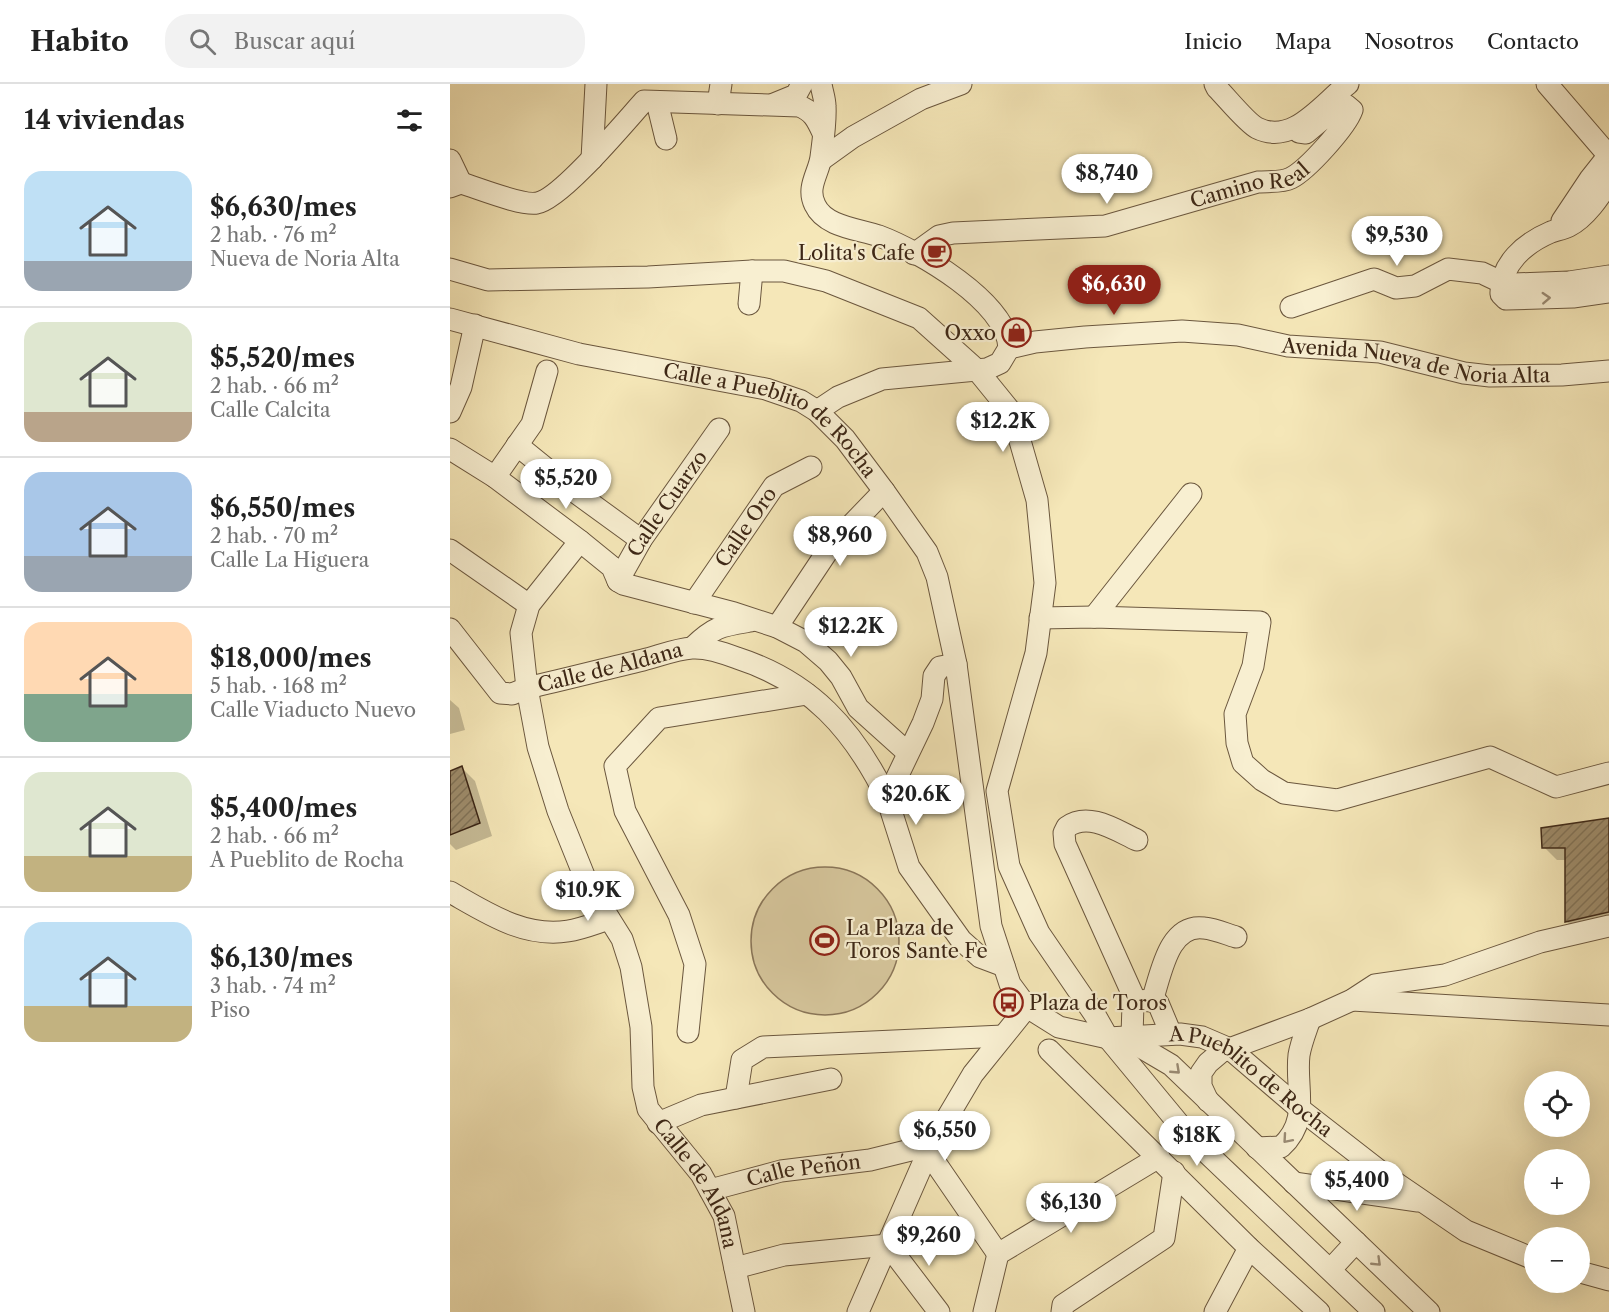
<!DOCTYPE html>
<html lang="es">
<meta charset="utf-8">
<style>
body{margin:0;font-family:"Libre Caslon Text",serif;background:#f2f2f2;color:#222;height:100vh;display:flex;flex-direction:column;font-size:22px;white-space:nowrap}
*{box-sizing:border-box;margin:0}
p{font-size:20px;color:#767676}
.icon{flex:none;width:33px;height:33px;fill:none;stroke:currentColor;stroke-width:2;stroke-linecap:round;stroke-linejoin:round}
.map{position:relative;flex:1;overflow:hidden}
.panel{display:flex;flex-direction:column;background:#fff;width:450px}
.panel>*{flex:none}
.buttons{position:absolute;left:1074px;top:987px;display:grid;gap:12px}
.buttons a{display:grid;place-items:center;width:66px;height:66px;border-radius:50%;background:#fff;box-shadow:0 6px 24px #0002;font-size:30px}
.price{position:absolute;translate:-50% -51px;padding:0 14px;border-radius:21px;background:#fff;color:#222;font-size:20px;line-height:39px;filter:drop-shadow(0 2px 3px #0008)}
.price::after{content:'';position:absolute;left:50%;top:36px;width:18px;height:14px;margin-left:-9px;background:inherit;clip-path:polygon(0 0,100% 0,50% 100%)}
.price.selected{background:#8f2418;color:#fff}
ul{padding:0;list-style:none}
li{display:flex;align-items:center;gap:18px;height:150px;padding:0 24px}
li+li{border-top:2px solid #e0e0e0}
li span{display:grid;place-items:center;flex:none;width:168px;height:120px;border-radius:18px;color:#555}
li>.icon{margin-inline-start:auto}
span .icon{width:72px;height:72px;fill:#fffc;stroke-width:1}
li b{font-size:26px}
h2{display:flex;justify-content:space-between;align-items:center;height:72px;padding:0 24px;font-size:26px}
header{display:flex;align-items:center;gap:36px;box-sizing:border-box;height:84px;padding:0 30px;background:#fff;border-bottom:2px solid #e0e0e0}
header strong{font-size:28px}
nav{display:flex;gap:33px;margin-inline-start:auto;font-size:21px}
.search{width:420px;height:54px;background:#f2f2f2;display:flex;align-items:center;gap:15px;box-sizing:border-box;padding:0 21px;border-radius:24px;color:#767676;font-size:22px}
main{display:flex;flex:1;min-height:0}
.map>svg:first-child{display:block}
</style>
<header>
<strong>Habito</strong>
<div class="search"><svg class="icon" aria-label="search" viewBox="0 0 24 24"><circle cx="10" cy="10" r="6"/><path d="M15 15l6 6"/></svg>Buscar aquí</div>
<nav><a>Inicio</a><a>Mapa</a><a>Nosotros</a><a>Contacto</a></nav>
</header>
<main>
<section class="panel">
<h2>14 viviendas<svg class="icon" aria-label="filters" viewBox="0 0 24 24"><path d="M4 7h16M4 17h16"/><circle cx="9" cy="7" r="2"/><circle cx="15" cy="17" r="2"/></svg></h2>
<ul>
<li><span style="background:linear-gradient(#bfe0f5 75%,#9aa5b1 0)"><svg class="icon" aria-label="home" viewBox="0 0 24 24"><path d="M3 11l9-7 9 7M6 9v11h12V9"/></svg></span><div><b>$6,630/mes</b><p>2 hab. · 76 m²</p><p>Nueva de Noria Alta</p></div></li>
<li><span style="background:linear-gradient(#dfe7d0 75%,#b9a48a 0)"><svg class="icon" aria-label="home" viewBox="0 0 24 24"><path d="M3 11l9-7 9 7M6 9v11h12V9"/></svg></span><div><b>$5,520/mes</b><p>2 hab. · 66 m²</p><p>Calle Calcita</p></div></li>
<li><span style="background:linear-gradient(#a9c7e8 70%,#9aa5b1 0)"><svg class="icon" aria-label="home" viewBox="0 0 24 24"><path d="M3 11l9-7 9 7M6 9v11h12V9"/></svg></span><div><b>$6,550/mes</b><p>2 hab. · 70 m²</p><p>Calle La Higuera</p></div></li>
<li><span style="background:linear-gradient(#ffd9b3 60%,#7fa58c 0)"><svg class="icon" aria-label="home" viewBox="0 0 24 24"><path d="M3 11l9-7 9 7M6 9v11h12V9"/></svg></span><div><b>$18,000/mes</b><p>5 hab. · 168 m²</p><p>Calle Viaducto Nuevo</p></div></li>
<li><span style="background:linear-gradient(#dfe7d0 70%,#c2b280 0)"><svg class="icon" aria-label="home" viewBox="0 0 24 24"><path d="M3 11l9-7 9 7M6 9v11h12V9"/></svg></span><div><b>$5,400/mes</b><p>2 hab. · 66 m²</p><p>A Pueblito de Rocha</p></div></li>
<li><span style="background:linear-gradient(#bfe0f5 70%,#c2b280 0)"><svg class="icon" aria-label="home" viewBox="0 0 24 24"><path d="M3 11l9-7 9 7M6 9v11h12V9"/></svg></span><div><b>$6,130/mes</b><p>3 hab. · 74 m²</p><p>Piso</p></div></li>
</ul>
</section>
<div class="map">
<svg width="1159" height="1228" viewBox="0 0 1159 1228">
<defs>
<pattern id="building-hatch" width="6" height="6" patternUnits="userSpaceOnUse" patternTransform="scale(1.5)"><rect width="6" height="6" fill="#9d8b6a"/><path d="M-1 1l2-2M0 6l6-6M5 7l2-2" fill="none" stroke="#817256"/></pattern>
</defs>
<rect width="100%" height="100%" fill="#f5e7b8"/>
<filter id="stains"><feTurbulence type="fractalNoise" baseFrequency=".00333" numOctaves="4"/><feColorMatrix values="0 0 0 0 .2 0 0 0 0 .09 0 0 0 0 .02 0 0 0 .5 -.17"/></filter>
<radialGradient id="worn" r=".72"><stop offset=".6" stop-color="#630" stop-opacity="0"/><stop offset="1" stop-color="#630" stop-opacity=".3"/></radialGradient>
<path fill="#d6c69c" stroke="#8a7659" stroke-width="1.5" d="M301 857a74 74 0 1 1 148 0a74 74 0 1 1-148 0Z"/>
<path fill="#0003" d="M0,616L9,624L15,646L0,650Z
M12,684L25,697L42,752L6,766L0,760V689Z
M1159,736V844L1130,851L1117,838V776H1107L1094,763L1093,745Z"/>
<path fill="url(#building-hatch)" stroke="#3d2716" stroke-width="1.5" d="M12,682L30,739L0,751V687Z
M1159,734V828L1115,838V764H1092L1091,744Z"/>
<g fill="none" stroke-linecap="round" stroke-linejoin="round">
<defs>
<g id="minor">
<path d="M371,0C372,7 375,15 375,22C376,38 373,57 371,73C369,89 356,103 365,121C375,143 409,145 429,152C469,167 557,218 559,264"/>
<path d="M765,0L767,4C776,13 797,39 807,44C843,62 872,20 898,0"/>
<path d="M1097,0L1159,72"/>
<path d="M207,18L216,55"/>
<path d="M268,20L271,0"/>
<path d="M324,20L346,11L352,0"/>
<path d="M142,75L146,0"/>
<path d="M0,76L11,99"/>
<path d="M371,76L403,53L471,15L511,0"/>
<path d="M1159,96C1151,112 1135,134 1119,142C1113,145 1107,146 1101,148C1075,159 1050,180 1051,210L1056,215L1123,213L1159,208"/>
<path d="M0,103L11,99C28,104 72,122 87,119C111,115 175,38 194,17L349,22C363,27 367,36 373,49"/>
<path d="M1112,137L1140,95L1159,71"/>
<path id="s1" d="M464,170L489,152L503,149L655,142L808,98C818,97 831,99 841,94C857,86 896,43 902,26L896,21L887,23L856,49L849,48L846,44"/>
<path d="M0,185L38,196L198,193L302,187H334L376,197L469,234L527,286L562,329L587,416L595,499L586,569L547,707L559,782L589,849L645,931L658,954L739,1052L924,1228"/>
<path d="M299,220L302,187"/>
<path d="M841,223L924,195L946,204L965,202L998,185L1032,189L1051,198L1064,200L1119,198L1159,192"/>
<path id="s2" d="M0,235L129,270L316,305L351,317L367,327L395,355L434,407L477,468L487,493L506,580L541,842L560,900L577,923L609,943L658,954L730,950L752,953L780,965L850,1025L940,1095L1016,1147L1084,1175"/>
<path id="s3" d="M559,264L585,258L635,253L732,247L788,251L838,262L930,268L1014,289L1040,292L1112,291L1159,287"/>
<path d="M367,327L388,313L432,295L537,285L550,279L559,264"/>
<path d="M0,328L11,303L25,241"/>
<path d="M67,361L125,408L191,456"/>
<path d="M0,365L45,393L130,457L162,483L168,497L173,500L284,529L327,543L356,558L378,577L391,593L408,624L458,669"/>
<path d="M45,393L82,340L97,287"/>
<path id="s4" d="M130,457L79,521L71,549L77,604L88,663L108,727L137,799L172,855L181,883L191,943L193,1003L198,1025L251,1090L274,1132L294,1228"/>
<path d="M0,466L79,521"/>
<path id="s5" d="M168,497L191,456L269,345"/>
<path id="s6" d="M244,519L324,402L361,383"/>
<path d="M644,533L741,410"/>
<path d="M590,534L644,533L810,538L803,582L785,630L787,659L793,679L812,696L834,709L887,716L1040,673L1106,703L1159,689"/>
<path d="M327,543L381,462L434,407"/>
<path id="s7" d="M0,545L50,609L62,610L77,604C116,595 155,585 193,576C209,572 226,565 242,564C256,563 274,569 287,574C361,598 403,645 437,714"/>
<path d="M243,563C265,542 271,542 301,537"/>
<path d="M506,580L490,583L484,592L482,615L473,639L437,714L459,783L511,856L530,873L554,882"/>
<path d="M0,808C37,829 74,854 118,847C132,845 146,839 159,835"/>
<path d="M902,916L1159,931"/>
<path d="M702,917C711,891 718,839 754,844C765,845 776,850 786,853"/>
<path d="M686,918L615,760L614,749L617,743C639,727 667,747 687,756"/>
<path d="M238,948L245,880L229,831L175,727L165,682L209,634L357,610"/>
<path d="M678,952L687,961L721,981L979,1228"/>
<path d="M682,952L683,920C689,915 701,916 708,919L721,950"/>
<path d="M599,966L799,1164L869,1228"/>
<path d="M286,1014L292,976L313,963L553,952"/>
<path d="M758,1017L751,1002V989L758,979L771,968L860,935L902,916L925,901L995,891L1090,858L1159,842"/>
<path d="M208,1039L251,1021L381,995"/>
<path d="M807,1064L831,1063C861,1036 845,1005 849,971C851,959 856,947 860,935"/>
<path d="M478,1068L548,1170"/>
<path d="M844,1099L968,1117"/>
<path id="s8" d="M260,1106L331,1087L420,1076L481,1061"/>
<path d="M285,1184L334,1171L438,1161L489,1228"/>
<path d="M881,1185L906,1158"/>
<path d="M1130,1188L1159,1196"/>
<path d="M408,1228L481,1061L523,990L577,923"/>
<path d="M534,1228L548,1170L709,1073"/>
<path d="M612,1228L613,1221L714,1154L724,1088"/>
<path d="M765,1228L799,1164"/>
</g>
</defs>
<use href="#minor" stroke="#6b573e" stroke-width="23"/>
<use href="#minor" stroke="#f8efd1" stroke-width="21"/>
</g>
<defs><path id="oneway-chevron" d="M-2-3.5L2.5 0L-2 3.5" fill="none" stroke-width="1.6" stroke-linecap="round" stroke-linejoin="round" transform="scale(1.5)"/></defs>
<g stroke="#9a8b74">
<use href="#oneway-chevron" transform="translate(1096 214) rotate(-3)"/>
<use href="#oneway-chevron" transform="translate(726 986) rotate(43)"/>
<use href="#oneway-chevron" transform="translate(837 1055) rotate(131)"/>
<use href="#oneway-chevron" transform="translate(927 1178) rotate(44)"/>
</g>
<defs>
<symbol id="cafe-ring" viewBox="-11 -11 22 22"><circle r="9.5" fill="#f8efd1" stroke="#8f2418" stroke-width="1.5"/><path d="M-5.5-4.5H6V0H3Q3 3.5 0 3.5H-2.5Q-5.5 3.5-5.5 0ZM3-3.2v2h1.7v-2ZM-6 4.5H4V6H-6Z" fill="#8f2418"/></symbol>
<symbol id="shop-ring" viewBox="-11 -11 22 22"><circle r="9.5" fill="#f8efd1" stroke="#8f2418" stroke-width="1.5"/><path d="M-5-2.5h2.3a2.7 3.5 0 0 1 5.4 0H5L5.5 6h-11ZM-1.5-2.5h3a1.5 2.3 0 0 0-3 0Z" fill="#8f2418"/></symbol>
<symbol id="stadium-ring" viewBox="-11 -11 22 22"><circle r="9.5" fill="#f8efd1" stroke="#8f2418" stroke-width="1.5"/><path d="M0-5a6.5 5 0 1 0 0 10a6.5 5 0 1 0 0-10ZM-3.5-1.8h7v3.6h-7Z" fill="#8f2418"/></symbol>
<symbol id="bus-ring" viewBox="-11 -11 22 22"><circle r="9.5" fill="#f8efd1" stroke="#8f2418" stroke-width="1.5"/><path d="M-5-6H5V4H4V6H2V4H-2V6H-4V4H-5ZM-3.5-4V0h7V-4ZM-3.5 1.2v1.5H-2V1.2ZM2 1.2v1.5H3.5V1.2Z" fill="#8f2418"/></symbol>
</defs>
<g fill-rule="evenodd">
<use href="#cafe-ring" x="470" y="152" width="33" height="33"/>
<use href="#shop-ring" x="550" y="232" width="33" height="33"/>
<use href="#stadium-ring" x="358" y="840" width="33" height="33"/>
<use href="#bus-ring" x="542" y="902" width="33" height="33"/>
</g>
<g text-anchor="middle" stroke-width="4.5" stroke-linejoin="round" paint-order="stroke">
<g font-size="20" fill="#3d2716" stroke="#f8efd1">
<text dy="7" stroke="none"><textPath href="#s1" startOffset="348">Camino Real</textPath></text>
<text dy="7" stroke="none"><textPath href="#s3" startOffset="411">Avenida Nueva de Noria Alta</textPath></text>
<text dy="7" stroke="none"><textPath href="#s2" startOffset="342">Calle a Pueblito de Rocha</textPath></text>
<text dy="7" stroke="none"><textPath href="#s5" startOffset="92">Calle Cuarzo</textPath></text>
<text dy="7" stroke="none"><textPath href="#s6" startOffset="92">Calle Oro</textPath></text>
<text dy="7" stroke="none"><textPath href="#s7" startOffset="195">Calle de Aldana</textPath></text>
<text dy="7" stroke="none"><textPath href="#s2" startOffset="1275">A Pueblito de Rocha</textPath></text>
<text dy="7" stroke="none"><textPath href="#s8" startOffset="96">Calle Peñón</textPath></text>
<text dy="7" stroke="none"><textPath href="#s4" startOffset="700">Calle de Aldana</textPath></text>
</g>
<g font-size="20" fill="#3d2716" stroke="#f8efd1" text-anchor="end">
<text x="465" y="176">Lolita's Cafe</text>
<text x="546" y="256">Oxxo</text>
<text x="396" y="851" text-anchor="start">La Plaza de<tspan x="396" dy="23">Toros Sante Fe</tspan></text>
<text x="579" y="926" text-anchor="start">Plaza de Toros</text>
</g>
</g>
<rect width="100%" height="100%" filter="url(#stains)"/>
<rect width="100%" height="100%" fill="url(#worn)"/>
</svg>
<div class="buttons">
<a><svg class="icon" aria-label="locate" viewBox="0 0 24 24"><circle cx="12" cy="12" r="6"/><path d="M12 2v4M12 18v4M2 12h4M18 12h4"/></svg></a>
<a>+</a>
<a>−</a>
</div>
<b class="price" style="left:657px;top:121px">$8,740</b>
<b class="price" style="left:947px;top:183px">$9,530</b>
<b class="price selected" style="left:664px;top:232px">$6,630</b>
<b class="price" style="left:553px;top:369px">$12.2K</b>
<b class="price" style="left:116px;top:426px">$5,520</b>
<b class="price" style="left:390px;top:483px">$8,960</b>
<b class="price" style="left:401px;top:574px">$12.2K</b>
<b class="price" style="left:466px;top:742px">$20.6K</b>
<b class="price" style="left:138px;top:838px">$10.9K</b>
<b class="price" style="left:495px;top:1078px">$6,550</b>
<b class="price" style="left:747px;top:1083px">$18K</b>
<b class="price" style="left:907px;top:1128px">$5,400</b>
<b class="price" style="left:621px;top:1150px">$6,130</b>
<b class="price" style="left:479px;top:1183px">$9,260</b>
</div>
</main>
